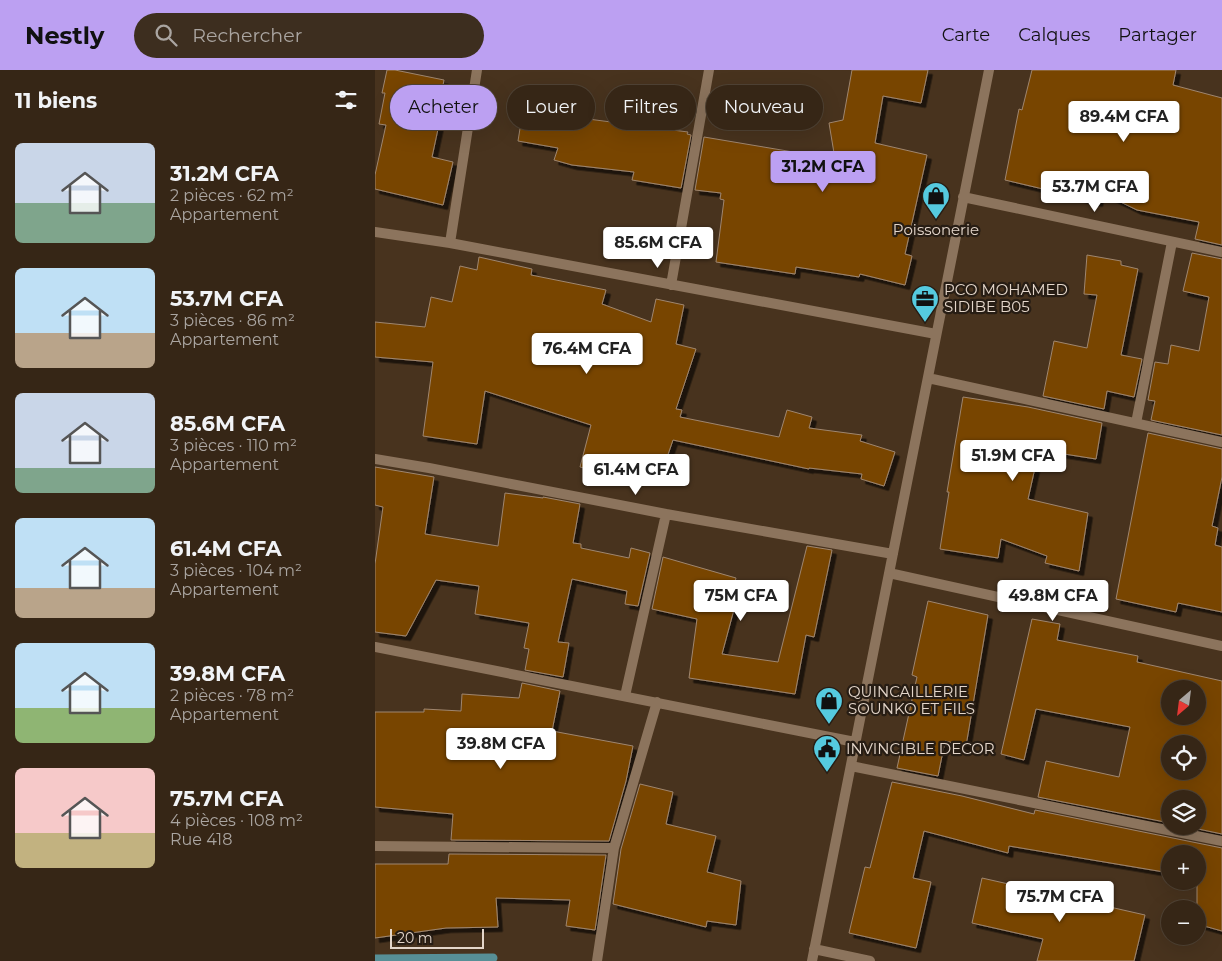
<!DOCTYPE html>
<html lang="fr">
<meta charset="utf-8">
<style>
body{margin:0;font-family:Montserrat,sans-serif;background:#3d2e1f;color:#f1f3f6;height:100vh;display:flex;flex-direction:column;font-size:19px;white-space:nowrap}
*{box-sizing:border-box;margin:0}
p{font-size:16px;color:#aaa5a1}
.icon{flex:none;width:28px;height:28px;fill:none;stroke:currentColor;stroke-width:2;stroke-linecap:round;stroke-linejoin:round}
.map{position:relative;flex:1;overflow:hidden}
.panel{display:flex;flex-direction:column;background:#362616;width:375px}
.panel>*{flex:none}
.banner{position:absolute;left:15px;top:15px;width:475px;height:45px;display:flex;gap:10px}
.needle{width:32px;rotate:208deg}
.controls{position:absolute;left:786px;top:610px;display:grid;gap:10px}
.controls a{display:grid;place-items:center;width:45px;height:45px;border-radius:50%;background:#362616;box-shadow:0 5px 20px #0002,0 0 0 1px #504335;font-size:25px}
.scale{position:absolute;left:15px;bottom:12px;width:94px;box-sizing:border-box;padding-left:5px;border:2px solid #e4d6ca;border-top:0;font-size:14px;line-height:18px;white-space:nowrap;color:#e4d6ca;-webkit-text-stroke:4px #271d14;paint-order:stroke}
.price{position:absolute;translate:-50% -42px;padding:0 11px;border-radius:5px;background:#fff;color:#222;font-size:16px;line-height:32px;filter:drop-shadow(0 1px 2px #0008)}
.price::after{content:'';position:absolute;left:50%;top:30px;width:15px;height:11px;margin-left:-8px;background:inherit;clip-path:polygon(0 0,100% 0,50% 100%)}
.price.selected{background:#bca0f2;color:#111}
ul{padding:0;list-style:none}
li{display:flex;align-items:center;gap:15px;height:125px;padding:0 15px}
li span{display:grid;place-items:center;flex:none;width:140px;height:100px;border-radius:8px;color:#555}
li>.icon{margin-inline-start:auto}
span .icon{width:60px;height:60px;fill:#fffc;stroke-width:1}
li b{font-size:21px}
h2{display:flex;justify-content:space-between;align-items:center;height:60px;padding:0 15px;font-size:21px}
.tag{padding:0 18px;border-radius:22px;background:#362616;box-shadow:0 5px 20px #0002,0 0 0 1px #504335;font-size:18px;line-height:45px}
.tag.selected{background:#bca0f2;color:#111}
header{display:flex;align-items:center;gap:30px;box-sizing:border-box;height:70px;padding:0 25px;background:#bca0f2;color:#111}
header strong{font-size:24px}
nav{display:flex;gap:28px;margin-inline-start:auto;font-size:18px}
.search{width:350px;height:45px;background:#3d2e1f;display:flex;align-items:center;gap:12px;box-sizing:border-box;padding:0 18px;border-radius:28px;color:#aaa5a1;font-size:19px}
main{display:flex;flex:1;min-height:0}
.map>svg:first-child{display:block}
</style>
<header>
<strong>Nestly</strong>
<div class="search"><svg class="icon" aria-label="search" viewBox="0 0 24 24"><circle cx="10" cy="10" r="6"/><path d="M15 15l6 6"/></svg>Rechercher</div>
<nav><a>Carte</a><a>Calques</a><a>Partager</a></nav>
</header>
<main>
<section class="panel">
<h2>11 biens<svg class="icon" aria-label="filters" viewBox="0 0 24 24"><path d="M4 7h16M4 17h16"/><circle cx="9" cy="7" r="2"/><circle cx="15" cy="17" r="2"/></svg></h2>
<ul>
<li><span style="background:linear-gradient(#c9d6e8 60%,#7fa58c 0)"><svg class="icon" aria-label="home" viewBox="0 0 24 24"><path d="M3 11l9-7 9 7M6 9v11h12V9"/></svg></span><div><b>31.2M CFA</b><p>2 pièces · 62 m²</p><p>Appartement</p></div></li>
<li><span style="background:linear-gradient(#bfe0f5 65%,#b9a48a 0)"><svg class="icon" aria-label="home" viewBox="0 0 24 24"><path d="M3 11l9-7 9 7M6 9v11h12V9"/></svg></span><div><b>53.7M CFA</b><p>3 pièces · 86 m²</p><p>Appartement</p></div></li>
<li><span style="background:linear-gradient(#c9d6e8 75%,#7fa58c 0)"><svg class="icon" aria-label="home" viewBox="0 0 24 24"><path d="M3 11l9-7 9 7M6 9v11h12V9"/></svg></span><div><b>85.6M CFA</b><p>3 pièces · 110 m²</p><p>Appartement</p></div></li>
<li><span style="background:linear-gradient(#bfe0f5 70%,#b9a48a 0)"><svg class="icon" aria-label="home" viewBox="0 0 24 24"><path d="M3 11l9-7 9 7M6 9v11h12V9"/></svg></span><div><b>61.4M CFA</b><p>3 pièces · 104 m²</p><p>Appartement</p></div></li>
<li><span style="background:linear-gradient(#bfe0f5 65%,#8fb573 0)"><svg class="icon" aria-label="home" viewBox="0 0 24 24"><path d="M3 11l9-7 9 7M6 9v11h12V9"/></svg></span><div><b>39.8M CFA</b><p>2 pièces · 78 m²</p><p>Appartement</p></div></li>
<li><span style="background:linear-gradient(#f6c9c9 65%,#c2b280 0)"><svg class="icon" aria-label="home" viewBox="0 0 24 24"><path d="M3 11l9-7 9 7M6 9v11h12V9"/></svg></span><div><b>75.7M CFA</b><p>4 pièces · 108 m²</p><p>Rue 418</p></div></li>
</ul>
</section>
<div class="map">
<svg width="847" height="891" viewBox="0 0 847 891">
<defs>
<filter id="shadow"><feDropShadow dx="4.5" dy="4.5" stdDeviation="0" flood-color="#0009"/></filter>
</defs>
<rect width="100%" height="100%" fill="#48331e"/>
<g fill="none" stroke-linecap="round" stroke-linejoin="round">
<path stroke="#578f96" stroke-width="9" d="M0,889L118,888"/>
</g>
<path fill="#784500" stroke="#9f866f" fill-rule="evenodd" filter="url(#shadow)" d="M12,0H20L69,10L62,44L66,45L57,87L78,92L68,135L0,119V105L11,55L4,54L10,23H7Z
M477,0H553L546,33L508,26L500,73L552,85L530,184L537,186L530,215L485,204L484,207L421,197L420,204L341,192L349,130L345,129L346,123L320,120L329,67L460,89L454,53L468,50Z
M657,0H801L798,15L847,28V175L820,169L824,152L762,140L725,122L723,132L630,110L644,39L647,40Z
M149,34L176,38V40L213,49L313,62L312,64L316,65L306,118L257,110L259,102L197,95L179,90L183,78L143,71Z
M817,183L847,189V365L776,350L780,331L773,330L780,292L793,294L796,275L824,281L834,227L808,221Z
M712,185L746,191V195L763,199L746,285L767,289L759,327L732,321L729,339L668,326L679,271L712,278L722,225L709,224Z
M104,187L157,199L156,205L231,220L227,234L276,252L281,229L309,235L301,274L321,279L301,339L307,340L305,347L404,367L412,340L437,347L434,358L487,365L485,371L520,382L509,416L486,409L487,404L434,398V399L298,370L289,396L270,389L264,411L205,397L216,355L110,321L102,374L48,366L58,292L0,287V252L50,257L56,227L77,232L85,196L102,200Z
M588,327L653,337L727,353L721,389L664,380L653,429L713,443L704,501L670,493L672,486L626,469L623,488L565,479L574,422H572Z
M773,363L847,379V407L837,456L843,458L840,475L847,477V542L803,533L801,542L741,529Z
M0,397L59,407L50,464L123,476L130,423L168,428V427L205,434L198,473L206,474V478L254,488L256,478L275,483L263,536L250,534L252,521L197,509L183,572L194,573L188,607L150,600L154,579L149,578L154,553L100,544L104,516L61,510L31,566L0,562V494L8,437L0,435Z
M432,476L457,480L439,567L431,565L420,624L314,608L322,549L277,539L288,487L361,508L355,530L361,532L347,584L403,592Z
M553,531L613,545L591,676L570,671L563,706L522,698L542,607L537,605Z
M657,549L685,554L682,570L763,586L762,592L847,611V764L809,756H822V729H795V753L663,727L671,691L744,707L755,657L661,639L649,690L626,684ZM795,619H822V646H795ZM795,674H822V701H795Z
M147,613L185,621L177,661L258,676L251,711L234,771L76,770L78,744L0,737V642H49V639L86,641L87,624L144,628Z
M517,712L587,726L659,744L660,740L847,778V861L822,854V839H821L822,833V784H795V803L634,776L633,783L549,761L538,808L556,812L541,878L474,863L490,797L495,798Z
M265,714L298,722L291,754L341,766L332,802L366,811L361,855L332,851L331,857L238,834L246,779Z
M74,784L231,785L220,860L191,856L195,830L121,828L123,857L71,858L0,868V794H73Z
M607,808L770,845L759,891H662L668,869L597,853Z"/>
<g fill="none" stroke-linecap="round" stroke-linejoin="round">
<path stroke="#8c745d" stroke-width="10" d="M588,127L847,182
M0,162L75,173L561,264
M75,173L102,0
M296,215L334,0
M553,308L847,372
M761,353L797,172
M0,389L54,398L291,444L518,484
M514,503L847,576
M0,577L480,672
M250,626L291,444
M476,696L847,771
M0,776L239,778
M439,879L495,891
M222,891L239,778L282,632
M437,891L614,0"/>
</g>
<defs>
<symbol id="shop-pin" viewBox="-11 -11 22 30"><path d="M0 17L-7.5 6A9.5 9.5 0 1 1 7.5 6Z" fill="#55cadf" stroke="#271d14"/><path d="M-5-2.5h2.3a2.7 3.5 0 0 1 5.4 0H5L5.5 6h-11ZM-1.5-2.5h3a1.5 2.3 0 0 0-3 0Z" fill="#111"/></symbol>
<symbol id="office-pin" viewBox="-11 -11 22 30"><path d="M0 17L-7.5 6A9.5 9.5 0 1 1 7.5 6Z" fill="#55cadf" stroke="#271d14"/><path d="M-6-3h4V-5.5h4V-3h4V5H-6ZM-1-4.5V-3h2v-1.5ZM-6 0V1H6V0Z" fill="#111"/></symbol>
<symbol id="civic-pin" viewBox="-11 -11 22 30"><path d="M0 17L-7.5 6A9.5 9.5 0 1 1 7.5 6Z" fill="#55cadf" stroke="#271d14"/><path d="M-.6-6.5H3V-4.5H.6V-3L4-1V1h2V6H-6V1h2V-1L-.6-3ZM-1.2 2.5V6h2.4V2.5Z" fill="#111"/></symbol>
</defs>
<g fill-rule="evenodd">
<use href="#shop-pin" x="545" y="110" width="32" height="43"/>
<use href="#office-pin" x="534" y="213" width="32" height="43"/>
<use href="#shop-pin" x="438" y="615" width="32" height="43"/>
<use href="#civic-pin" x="436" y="663" width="32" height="43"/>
</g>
<g text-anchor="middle" stroke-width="4.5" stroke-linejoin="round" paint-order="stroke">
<g font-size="15" fill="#e4d6ca" stroke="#271d14" text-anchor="start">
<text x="561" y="165" text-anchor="middle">Poissonerie</text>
<text x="569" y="225">PCO MOHAMED<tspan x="569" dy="17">SIDIBE B05</tspan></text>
<text x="473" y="627">QUINCAILLERIE<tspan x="473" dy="17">SOUNKO ET FILS</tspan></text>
<text x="471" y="684">INVINCIBLE DECOR</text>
</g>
</g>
</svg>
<div class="controls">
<a><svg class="needle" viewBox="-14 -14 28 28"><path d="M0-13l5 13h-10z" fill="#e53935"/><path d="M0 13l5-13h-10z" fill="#aaa5a1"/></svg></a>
<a><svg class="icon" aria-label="locate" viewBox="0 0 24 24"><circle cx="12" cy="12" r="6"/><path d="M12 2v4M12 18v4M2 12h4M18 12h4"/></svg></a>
<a><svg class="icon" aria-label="layers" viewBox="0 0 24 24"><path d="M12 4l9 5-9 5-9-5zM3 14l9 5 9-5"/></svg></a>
<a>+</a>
<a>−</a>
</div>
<div class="scale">20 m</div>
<b class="price" style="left:749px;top:73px">89.4M CFA</b>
<b class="price selected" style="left:448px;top:123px">31.2M CFA</b>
<b class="price" style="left:720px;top:143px">53.7M CFA</b>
<b class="price" style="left:283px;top:199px">85.6M CFA</b>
<b class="price" style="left:212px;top:305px">76.4M CFA</b>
<b class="price" style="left:638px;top:412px">51.9M CFA</b>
<b class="price" style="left:261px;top:426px">61.4M CFA</b>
<b class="price" style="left:366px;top:552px">75M CFA</b>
<b class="price" style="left:678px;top:552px">49.8M CFA</b>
<b class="price" style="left:126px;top:700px">39.8M CFA</b>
<b class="price" style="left:685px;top:853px">75.7M CFA</b>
<div class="banner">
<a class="tag selected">Acheter</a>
<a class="tag">Louer</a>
<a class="tag">Filtres</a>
<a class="tag">Nouveau</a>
</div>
</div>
</main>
